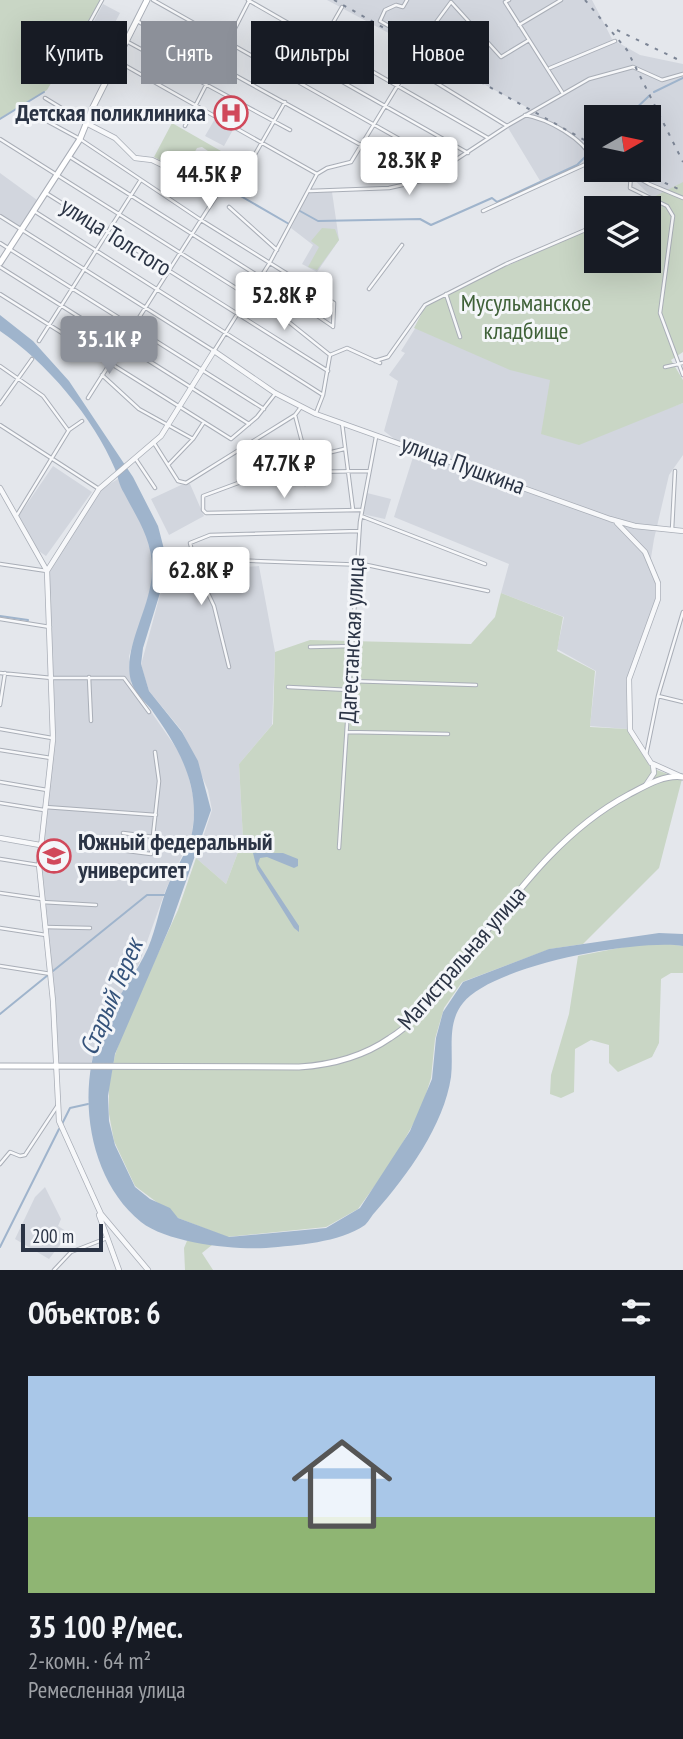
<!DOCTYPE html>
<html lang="ru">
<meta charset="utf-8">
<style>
body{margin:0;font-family:"PT Sans Narrow",sans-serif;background:#20242c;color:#f1f3f6;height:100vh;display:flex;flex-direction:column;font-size:26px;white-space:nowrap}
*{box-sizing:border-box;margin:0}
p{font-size:23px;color:#9ea1a6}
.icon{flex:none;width:38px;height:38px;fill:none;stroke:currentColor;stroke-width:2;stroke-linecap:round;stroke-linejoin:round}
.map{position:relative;height:1270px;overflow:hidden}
.panel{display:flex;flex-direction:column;background:#171b24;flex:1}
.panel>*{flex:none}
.hud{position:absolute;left:21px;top:21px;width:642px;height:63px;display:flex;gap:14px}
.needle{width:46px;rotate:81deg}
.controls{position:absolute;left:584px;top:105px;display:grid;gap:14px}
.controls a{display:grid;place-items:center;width:77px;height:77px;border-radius:0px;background:#171b24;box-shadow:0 7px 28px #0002;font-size:35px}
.scale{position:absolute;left:21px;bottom:18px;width:82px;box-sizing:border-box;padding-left:7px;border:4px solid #2b3445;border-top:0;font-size:19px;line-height:24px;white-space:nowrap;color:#2b3445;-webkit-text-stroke:5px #f4f6f9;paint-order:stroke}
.price{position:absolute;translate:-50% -60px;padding:0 16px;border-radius:7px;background:#fff;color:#222;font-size:23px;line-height:46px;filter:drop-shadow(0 2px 4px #0008)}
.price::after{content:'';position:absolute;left:50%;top:42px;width:21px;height:16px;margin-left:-10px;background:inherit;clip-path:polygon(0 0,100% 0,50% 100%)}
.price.active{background:#8c9099;color:#fff}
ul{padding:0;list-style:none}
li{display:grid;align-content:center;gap:14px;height:371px;padding:0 28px}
li span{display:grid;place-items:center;height:217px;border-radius:0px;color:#555}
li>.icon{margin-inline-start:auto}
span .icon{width:126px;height:126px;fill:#fffc;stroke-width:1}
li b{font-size:30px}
h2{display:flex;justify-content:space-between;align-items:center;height:84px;padding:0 28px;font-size:30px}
.tag{padding:0 24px;border-radius:0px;background:#171b24;box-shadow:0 7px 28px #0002;font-size:24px;line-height:63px}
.tag.active{background:#8c9099;color:#fff}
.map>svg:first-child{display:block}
</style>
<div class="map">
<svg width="683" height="1270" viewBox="0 0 683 1270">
<rect width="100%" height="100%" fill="#e4e7ec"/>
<path fill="#d2d6de" d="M327,0H592L612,39L640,55L683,64V188L657,202L624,170H649V117H597V159L542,184L507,126L530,109Z
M103,4L120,13L108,36L91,27Z
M221,97L249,112L241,129L212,113Z
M216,117L234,128L224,146L205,136Z
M0,173L37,200L19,228L0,216Z
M332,192L339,240L317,272L302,264L313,245L291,228L309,193Z
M416,327L552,376L579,440L683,403V455L669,475L654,539L650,564L657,579L655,606L647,637L626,685L627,729L590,726L596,671L557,649L564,617L501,593L509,564L394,517L414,454L384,431L398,381L389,375L405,353L401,351Z
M53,466L92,492L46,556L33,547L18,517Z
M118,479L149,535L152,573L150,593L129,656L131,683L179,752L187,770L195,804L192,835L166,889L139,964L102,1027L90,1067H55L53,993L39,861L54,741L47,573L101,489Z
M190,484L204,516L169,535L151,499L181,485Z
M367,493L391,499L385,519L362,514Z
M259,566L275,652L272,725L239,764L243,839L226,884L196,858L212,810L208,790L182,731L149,691L141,665L164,580L206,570Z
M45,1187L61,1219L58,1226L69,1233L49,1259L15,1239L35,1197Z"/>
<path fill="#c9d6c5" d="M0,0H101L47,90L0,118Z
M172,123L221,151L217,161L214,155L202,147L197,148L192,157L207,169L214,167L210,177L179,170L154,157Z
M231,156L244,164L234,183L220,175Z
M683,182V352L671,360L683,380V403L579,445L541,434L550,380L510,370L414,328L428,301L597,226V261H649V208H632Z
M322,228L335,229L339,240L317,270L308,267L319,247L311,241Z
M501,593L563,617L557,651L595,671L590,727L627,729L651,768L682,779L659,868L583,944L550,949L462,982L444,1008L435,1039L431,1078L421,1110L392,1162L358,1209L326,1227L227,1237L178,1218L135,1186L114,1141L109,1114V1085L115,1055L127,1021L178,910L196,858L226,884L243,839L239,764L273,724L275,652L310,640L471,644L495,617Z
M661,943L683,946V973H671L661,979L659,1043L652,1057L618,1072L609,1063V1045L591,1040L575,1049L574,1092L561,1098L550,1094L551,1075L569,1014L578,956L639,944Z
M187,1241H202L212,1245L202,1253L213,1270H185L184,1248Z"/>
<path fill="#9fb4cc" d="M0,315L33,341L69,381L133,477L158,526L165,553L164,580L143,648L141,664L149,691L182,732L198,761L211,810L171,924L115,1054L108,1096L109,1121L115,1145L135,1187L150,1199L170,1208L178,1218L229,1237L326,1228L360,1208L410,1131L432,1079L436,1038L443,1012L463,982L549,949L659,933L683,934V946C637,939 493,965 463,1003C446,1024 454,1051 451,1077C444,1125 407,1176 376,1211C372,1215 369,1221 365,1225C339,1243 297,1245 266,1248C233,1250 168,1243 141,1222C88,1179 76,1092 101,1031C113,1001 135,977 148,948C157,927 160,903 169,883C177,865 191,847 193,827C199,782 177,745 151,709C144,701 134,692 131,681C122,648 151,608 152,572C153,540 138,520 124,493C119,485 118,477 115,469C94,418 45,361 0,331Z
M253,853H283L298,859V866L294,868L267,857L260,858L258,864L299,926V932L294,928L257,869Z"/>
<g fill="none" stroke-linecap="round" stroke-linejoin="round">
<path stroke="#9fb4cc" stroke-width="2" d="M654,92L683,78
M627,117L650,95
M0,119L44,92
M591,153L597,150
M181,174L213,180L289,224
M300,211L318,221L420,219L431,225L492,198L497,202L577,165L588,154
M0,616L28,620
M53,971L147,895H167
M0,1014L48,975
M62,1124L70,1108L88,1104
M0,1247L59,1129"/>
<defs>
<path id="minor" d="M153,0L449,167
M248,0L488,138
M407,0L403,7L396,5L385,10L380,21L420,44L451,2L501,57L529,40
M509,0L505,2L562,92
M137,21L424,180
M519,25L561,0
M126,41L290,130
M69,60L102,0
M117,61L317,174
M309,63L468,153
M409,66L507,126
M550,68L615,41
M299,82L342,7
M45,98L86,123
M525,115C548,119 583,138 593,160
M45,120L80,139L201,220L334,303L333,327
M185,126L249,1
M0,139L285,319L330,355
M70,157L260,277L332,326
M250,163L285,102
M625,170L649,184L683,198
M631,175L630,188L667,206L673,216L660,313L683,375
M310,191L389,188L425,180L507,126L589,79L633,67L662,80L683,74
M46,193L328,371
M229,207L277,250
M636,208L655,200
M34,211L323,395
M483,211L597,159
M0,216L214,351L269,264L317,174L327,168L351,162L418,52
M0,243L264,409
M0,267L249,424
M369,289L402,245
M0,294L231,439L257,417L275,394
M446,294L460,337
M39,341L140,181
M330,355L347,348L380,363
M375,361L388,357L425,305L506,264L597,225
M0,366L43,396L68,430
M665,367L683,363
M102,375L139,409L193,439
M88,398L220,190L231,192
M0,404L32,359
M316,413L323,395L330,355
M295,415L302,442L305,484
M342,423L353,510
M0,425L99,489
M154,443L178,481L186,483L295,415L301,407
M344,449L303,459L203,496V510L206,513L360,510
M135,458L155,488
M168,465L193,439L204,422
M304,472L369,471
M17,515L69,430L82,421
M361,516L485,564
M672,530L675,471
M195,562L200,559L367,565L488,591
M0,564L47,571
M0,619L50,627
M310,647L352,646
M229,667L214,606L197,570L190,543L210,535L359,531
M0,673L52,678H124L149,712
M89,677L91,721
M350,681L476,685
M288,687L350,690
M658,696L683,702
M0,705L5,673
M0,729L52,738
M347,732L448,734
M0,750L51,758
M646,755L658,696L683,612
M0,782L47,790
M0,803L44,810
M45,807L156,815
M123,833L154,837
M339,848L360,522L376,437
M120,850L151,854L159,781L155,752
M0,859L38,865
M0,893L42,899
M42,902L96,905
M45,927L90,928
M0,928L46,935
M0,966L51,974
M0,1164L10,1152L20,1156L25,1155L58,1105
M54,1270L71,1252L107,1238"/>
<path id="tertiary" d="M86,123L115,138L135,158L152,160L179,173
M0,488L47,571L53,739L39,865L53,1001L59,1121L101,1214L148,1270
M617,523L645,552L658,583V599L629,679L630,730L651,763L680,776
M47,571L99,489L161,436L214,351L275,393L316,414L610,519L635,526L683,531
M646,785L654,773L653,765
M0,838L40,845
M99,1215L119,1270"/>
<path id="secondary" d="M0,263L80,139L92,109L147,0
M0,1066L299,1067C331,1065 364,1056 390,1038C416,1022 434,996 453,973C506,909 553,835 628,795C645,786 664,774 683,777"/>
</defs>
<use href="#minor" stroke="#a9aeb7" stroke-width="4.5"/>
<use href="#tertiary" stroke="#a9aeb7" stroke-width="6"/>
<use href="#secondary" stroke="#a9aeb7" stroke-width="7"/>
<use href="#minor" stroke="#f7f8fa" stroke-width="2.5"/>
<use href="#tertiary" stroke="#f7f8fa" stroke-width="4.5"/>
<use href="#secondary" stroke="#fff" stroke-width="5"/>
<path stroke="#7d8696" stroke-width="2" stroke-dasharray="3.5 7" stroke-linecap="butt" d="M334,0L597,147
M585,0L627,50L683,162
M617,30L683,62
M636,170L683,191"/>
</g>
<defs>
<symbol id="hospital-ring" viewBox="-11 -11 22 22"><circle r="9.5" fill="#f4f6f9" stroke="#d1495b" stroke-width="1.5"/><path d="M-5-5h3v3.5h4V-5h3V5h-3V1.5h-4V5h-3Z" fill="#d1495b"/></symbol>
<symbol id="university-ring" viewBox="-11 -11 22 22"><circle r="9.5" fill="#f4f6f9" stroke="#d1495b" stroke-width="1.5"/><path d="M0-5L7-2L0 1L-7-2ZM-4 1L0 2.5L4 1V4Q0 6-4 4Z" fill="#d1495b"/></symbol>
</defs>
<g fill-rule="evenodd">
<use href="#hospital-ring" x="212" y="94" width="38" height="38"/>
<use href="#university-ring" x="35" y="837" width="38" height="38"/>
</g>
<g text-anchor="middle" stroke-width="6" stroke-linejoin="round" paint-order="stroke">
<g font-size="24" font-weight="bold" fill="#2b3445" stroke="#f4f6f9" text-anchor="end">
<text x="206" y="121">Детская поликлиника</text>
<text x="78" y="850" text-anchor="start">Южный федеральный<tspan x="78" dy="28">университет</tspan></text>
</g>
<g font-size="24" fill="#2b3445" stroke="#f4f6f9">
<text transform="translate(116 237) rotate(32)" y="8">улица Толстого</text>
<text transform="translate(463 465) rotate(20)" y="8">улица Пушкина</text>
<text transform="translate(352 640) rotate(-87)" y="8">Дагестанская улица</text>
<text transform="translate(462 958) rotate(-49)" y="8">Магистральная улица</text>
</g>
<g font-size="24" fill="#3f6138" stroke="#f4f6f9">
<text x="526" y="311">Мусульманское<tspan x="526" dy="28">кладбище</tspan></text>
</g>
<g font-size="26" font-style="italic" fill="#34527a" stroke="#f4f6f9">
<text transform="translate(111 997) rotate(-67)" y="9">Старый Терек</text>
</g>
</g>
</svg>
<div class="controls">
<a><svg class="needle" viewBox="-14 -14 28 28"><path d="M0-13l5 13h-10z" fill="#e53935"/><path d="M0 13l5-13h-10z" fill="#9ea1a6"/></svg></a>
<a><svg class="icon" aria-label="layers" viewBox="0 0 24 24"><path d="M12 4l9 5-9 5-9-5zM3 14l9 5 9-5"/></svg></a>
</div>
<div class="scale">200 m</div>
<b class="price" style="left:409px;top:197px">28.3K ₽</b>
<b class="price" style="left:209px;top:211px">44.5K ₽</b>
<b class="price" style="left:284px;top:332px">52.8K ₽</b>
<b class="price active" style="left:109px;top:376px">35.1K ₽</b>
<b class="price" style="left:284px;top:500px">47.7K ₽</b>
<b class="price" style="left:201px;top:607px">62.8K ₽</b>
<div class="hud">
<a class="tag">Купить</a>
<a class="tag active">Снять</a>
<a class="tag">Фильтры</a>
<a class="tag">Новое</a>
</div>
</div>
<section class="panel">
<h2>Объектов: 6<svg class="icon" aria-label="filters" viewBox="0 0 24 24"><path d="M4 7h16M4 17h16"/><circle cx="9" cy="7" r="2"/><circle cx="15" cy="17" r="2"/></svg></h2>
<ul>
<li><span style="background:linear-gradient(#a9c7e8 65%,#8fb573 0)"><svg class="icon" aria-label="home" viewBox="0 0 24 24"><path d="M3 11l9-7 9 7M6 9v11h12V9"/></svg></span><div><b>35 100 ₽/мес.</b><p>2-комн. · 64 m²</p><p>Ремесленная улица</p></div></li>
</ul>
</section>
